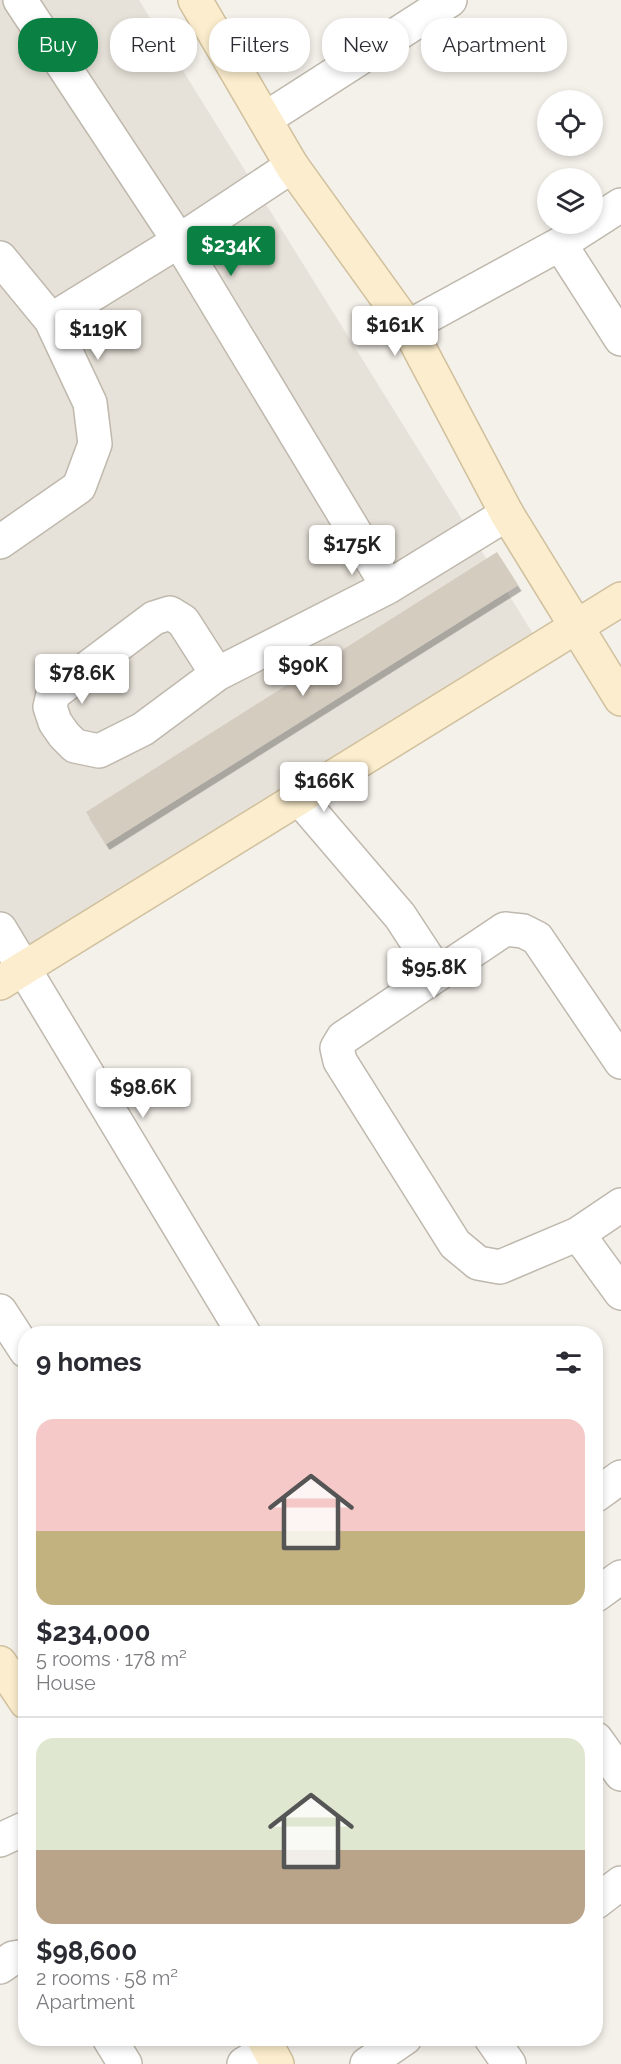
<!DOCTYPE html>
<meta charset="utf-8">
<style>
body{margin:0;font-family:Raleway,sans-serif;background:#f7f7f7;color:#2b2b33;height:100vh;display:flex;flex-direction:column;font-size:22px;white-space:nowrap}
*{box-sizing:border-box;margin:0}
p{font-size:20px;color:#7c7c81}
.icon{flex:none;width:33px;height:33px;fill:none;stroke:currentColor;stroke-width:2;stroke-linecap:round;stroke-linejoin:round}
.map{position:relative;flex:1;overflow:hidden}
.details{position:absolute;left:18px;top:1326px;width:585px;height:720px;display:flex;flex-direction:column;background:#fff;border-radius:24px;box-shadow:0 3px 9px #0003}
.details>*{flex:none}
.banner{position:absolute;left:18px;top:18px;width:585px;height:54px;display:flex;gap:12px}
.fabs{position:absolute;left:537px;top:90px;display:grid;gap:12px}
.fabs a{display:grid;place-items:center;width:66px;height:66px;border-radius:50%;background:#fff;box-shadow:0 3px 9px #0003;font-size:30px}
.price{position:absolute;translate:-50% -51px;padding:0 14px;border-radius:6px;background:#fff;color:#222;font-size:20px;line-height:39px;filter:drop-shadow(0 2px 3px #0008)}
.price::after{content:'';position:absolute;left:50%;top:36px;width:18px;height:14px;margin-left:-9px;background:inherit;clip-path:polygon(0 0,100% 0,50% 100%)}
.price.current{background:#0b8043;color:#fff}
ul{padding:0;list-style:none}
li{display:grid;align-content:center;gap:12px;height:318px;padding:0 18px}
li+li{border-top:2px solid #e1e1e2}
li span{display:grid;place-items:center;height:186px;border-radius:18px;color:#555}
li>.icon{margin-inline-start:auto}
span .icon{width:108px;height:108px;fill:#fffc;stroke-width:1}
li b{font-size:26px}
h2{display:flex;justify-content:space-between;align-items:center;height:72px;padding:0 18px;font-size:26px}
.chip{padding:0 21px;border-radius:24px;background:#fff;box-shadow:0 3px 9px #0003;font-size:21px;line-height:54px}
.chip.current{background:#0b8043;color:#fff}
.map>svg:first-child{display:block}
</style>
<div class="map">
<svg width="621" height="2064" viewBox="0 0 621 2064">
<defs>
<filter id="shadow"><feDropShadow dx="3.5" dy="6" stdDeviation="0" flood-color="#0004"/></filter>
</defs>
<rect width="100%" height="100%" fill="#f4f0ea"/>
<path fill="#e7e2d9" d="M0,0H139L535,637L0,975Z"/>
<path fill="#d5ccc0" filter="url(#shadow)" d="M497,552L518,585L106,844L86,812Z"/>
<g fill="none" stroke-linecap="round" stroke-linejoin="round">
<defs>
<path id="street" d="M20,0L179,241L388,587
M265,119L450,0
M560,244L621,339
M0,258L51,320L90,403L95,444L79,487L0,542
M51,320L179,241L292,166
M408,327L560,244L621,205
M217,674L183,621L170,613L154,618L53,694L50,707L55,722L64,735L75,746L99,751L143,729L217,674L388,587L507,514
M299,798L400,916L438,974L505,929L523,931L537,938L621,1062
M0,929L244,1334
M438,974L343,1038L337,1048L340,1061L455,1244L478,1263L500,1267L578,1234
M621,1205L578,1234L621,1293
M0,1311L26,1351
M596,1495L621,1477
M596,1595L621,1577
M596,1739L621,1774
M0,1840L26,1828
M596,1902L621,1883
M0,1967L13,1958L26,1956
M109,2038L125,2064
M491,2038L509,2064
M244,2064L269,2049
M367,2064L405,2038"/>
<path id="secondary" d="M195,0L292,166L408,327L507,514L621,699
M0,983L621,599
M0,1663L26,1702
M263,2038L277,2064"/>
</defs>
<use href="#street" stroke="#bfb8ad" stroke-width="36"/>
<use href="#secondary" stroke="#d0c09d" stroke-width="36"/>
<use href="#street" stroke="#fff" stroke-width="33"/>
<use href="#secondary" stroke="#fbedcd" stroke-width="33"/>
</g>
</svg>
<div class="fabs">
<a><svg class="icon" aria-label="locate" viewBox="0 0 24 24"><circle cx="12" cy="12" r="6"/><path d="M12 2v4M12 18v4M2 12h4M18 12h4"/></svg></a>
<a><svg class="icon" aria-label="layers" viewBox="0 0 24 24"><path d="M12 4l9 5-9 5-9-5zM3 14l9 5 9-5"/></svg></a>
</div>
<b class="price current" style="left:231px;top:277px">$234K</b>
<b class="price" style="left:395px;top:357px">$161K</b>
<b class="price" style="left:98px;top:361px">$119K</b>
<b class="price" style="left:352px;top:576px">$175K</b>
<b class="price" style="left:303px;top:697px">$90K</b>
<b class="price" style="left:82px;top:705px">$78.6K</b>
<b class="price" style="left:324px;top:813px">$166K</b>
<b class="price" style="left:434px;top:999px">$95.8K</b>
<b class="price" style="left:143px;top:1119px">$98.6K</b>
<div class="banner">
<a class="chip current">Buy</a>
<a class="chip">Rent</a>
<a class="chip">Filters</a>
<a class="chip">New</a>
<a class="chip">Apartment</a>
</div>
<section class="details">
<h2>9 homes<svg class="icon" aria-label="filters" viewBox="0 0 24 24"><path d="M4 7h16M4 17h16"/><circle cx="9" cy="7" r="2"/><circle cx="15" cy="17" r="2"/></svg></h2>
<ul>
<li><span style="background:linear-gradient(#f6c9c9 60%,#c2b280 0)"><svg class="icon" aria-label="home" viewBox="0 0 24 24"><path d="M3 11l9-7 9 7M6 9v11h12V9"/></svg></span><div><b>$234,000</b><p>5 rooms · 178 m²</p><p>House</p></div></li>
<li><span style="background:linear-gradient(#dfe7d0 60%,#b9a48a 0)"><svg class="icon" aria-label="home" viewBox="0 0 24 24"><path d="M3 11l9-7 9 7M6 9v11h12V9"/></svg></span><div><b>$98,600</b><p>2 rooms · 58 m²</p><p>Apartment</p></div></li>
</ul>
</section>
</div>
